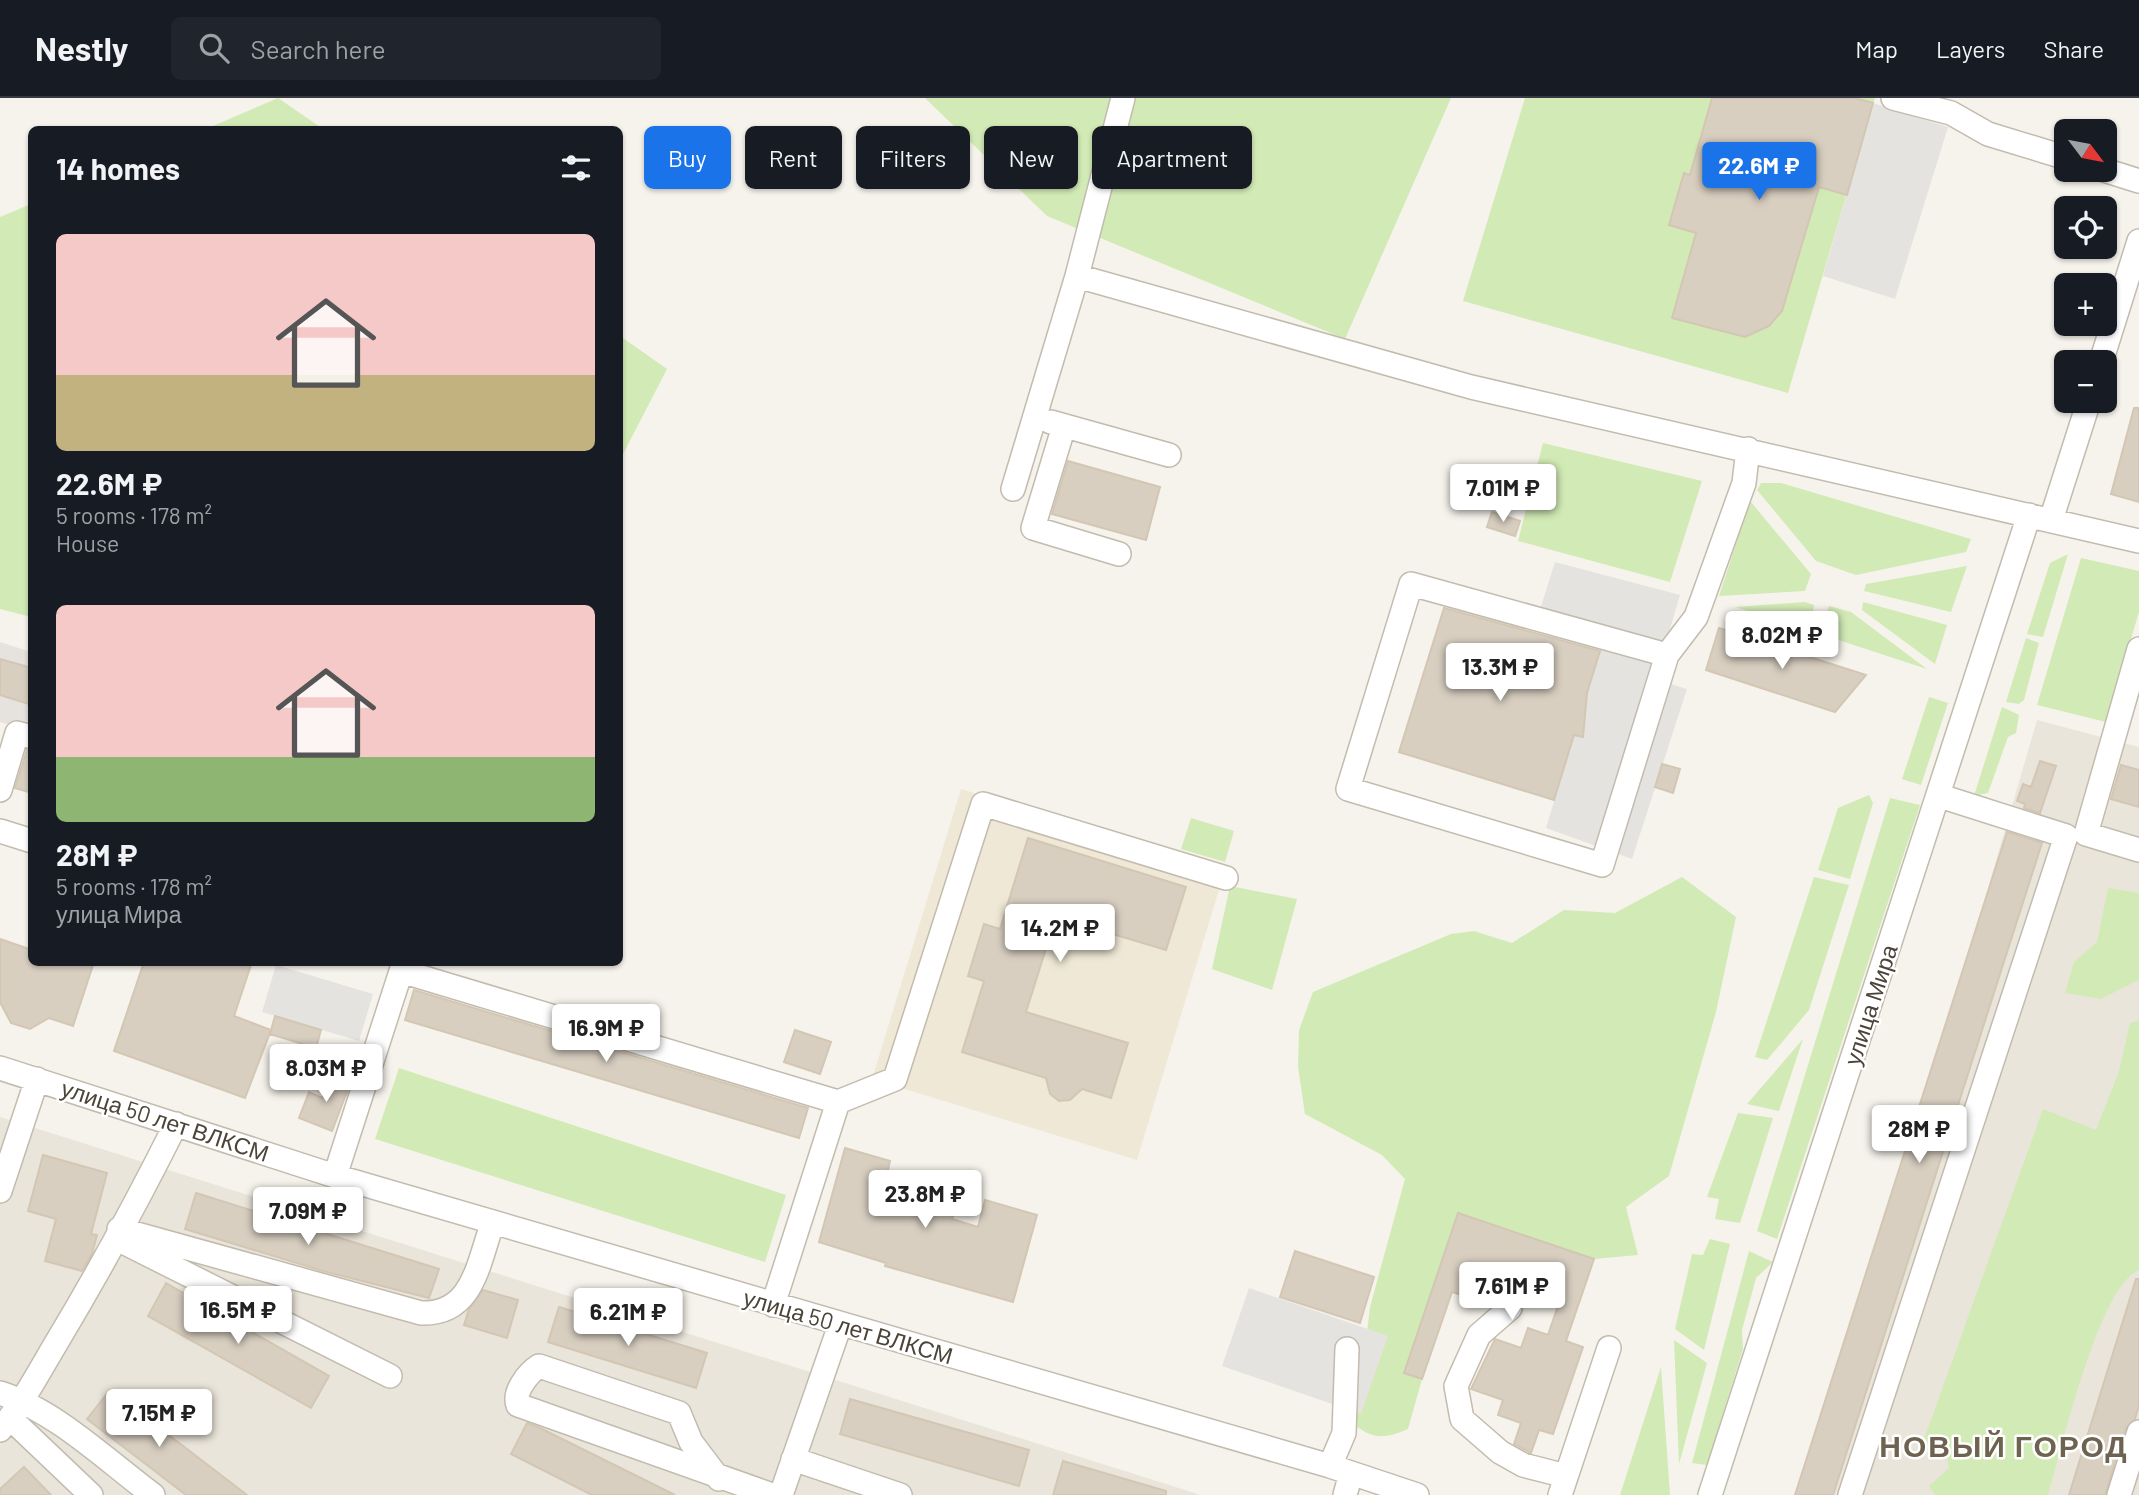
<!DOCTYPE html>
<meta charset="utf-8">
<style>
body{margin:0;font-family:Barlow,sans-serif;background:#20242c;color:#f1f3f6;height:100vh;display:flex;flex-direction:column;font-size:26px;white-space:nowrap}
*{box-sizing:border-box;margin:0}
p{font-size:23px;color:#9ea1a6}
.icon{flex:none;width:38px;height:38px;fill:none;stroke:currentColor;stroke-width:2;stroke-linecap:round;stroke-linejoin:round}
.map{position:relative;flex:1;overflow:hidden}
.panel{position:absolute;left:28px;top:28px;width:595px;height:840px;display:flex;flex-direction:column;background:#171b24;border-radius:10px;box-shadow:0 2px 5px #0004}
.panel>*{flex:none}
.top-card{position:absolute;left:644px;top:28px;width:665px;height:63px;display:flex;gap:14px}
.needle{width:46px;rotate:122deg}
.tools{position:absolute;left:2054px;top:21px;display:grid;gap:14px}
.tools a{display:grid;place-items:center;width:63px;height:63px;border-radius:10px;background:#171b24;box-shadow:0 2px 5px #0004;font-size:35px}
.price{position:absolute;translate:-50% -60px;padding:0 16px;border-radius:7px;background:#fff;color:#222;font-size:23px;line-height:46px;filter:drop-shadow(0 2px 4px #0008)}
.price::after{content:'';position:absolute;left:50%;top:42px;width:21px;height:16px;margin-left:-10px;background:inherit;clip-path:polygon(0 0,100% 0,50% 100%)}
.price.active{background:#1a73e8;color:#fff}
ul{padding:0;list-style:none}
li{display:grid;align-content:center;gap:14px;height:371px;padding:0 28px}
li span{display:grid;place-items:center;height:217px;border-radius:10px;color:#555}
li>.icon{margin-inline-start:auto}
span .icon{width:126px;height:126px;fill:#fffc;stroke-width:1}
li b{font-size:30px}
h2{display:flex;justify-content:space-between;align-items:center;height:84px;padding:0 28px;font-size:30px}
.pill{padding:0 24px;border-radius:10px;background:#171b24;box-shadow:0 2px 5px #0004;font-size:24px;line-height:63px}
.pill.active{background:#1a73e8;color:#fff}
header{display:flex;align-items:center;gap:42px;box-sizing:border-box;height:98px;padding:0 35px;background:#171b24;border-bottom:2px solid #363941}
header strong{font-size:33px}
nav{display:flex;gap:38px;margin-inline-start:auto;font-size:24px}
.search{width:490px;height:63px;background:#20242c;display:flex;align-items:center;gap:18px;box-sizing:border-box;padding:0 24px;border-radius:10px;color:#9ea1a6;font-size:26px}
.map>svg:first-child{display:block}
</style>
<header>
<strong>Nestly</strong>
<div class="search"><svg class="icon" aria-label="search" viewBox="0 0 24 24"><circle cx="10" cy="10" r="6"/><path d="M15 15l6 6"/></svg>Search here</div>
<nav><a>Map</a><a>Layers</a><a>Share</a></nav>
</header>
<div class="map">
<svg width="2139" height="1397" viewBox="0 0 2139 1397">
<rect width="100%" height="100%" fill="#f6f3ec"/>
<path fill="#eae5da" d="M2037,622L2139,649V1397H1811Z
M0,1019L1201,1397H0Z"/>
<path fill="#e6e2dd" d="M0,544L31,554V620L28,632L0,624Z"/>
<path fill="#efe8d6" d="M961,691L1225,772L1137,1062L872,981Z"/>
<path fill="#d2eab5" d="M278,0L323,31H206Z
M925,0H1451L1345,241L1047,118Z
M1525,0H1875L1788,295L1463,203Z
M31,106V519L0,511V119Z
M620,238L667,271L620,362Z
M1543,345L1702,383L1670,484L1518,443Z
M1761,385H1781L1971,441L1966,454L1856,477L1816,463L1757,392Z
M1750,403L1811,476L1805,493L1719,498Z
M2068,456L2043,539L2027,536L2050,465Z
M2081,460L2139,473V514L2106,624L2037,607Z
M1967,468L1951,514L1864,493L1866,486Z
M1805,504L1814,507L1809,533L1735,509Z
M1863,504L1947,527L1935,566L1862,512Z
M1829,508L1851,514L1927,571L1820,536Z
M2026,540L2039,545L2024,602L2019,606L2006,604Z
M1929,599L1948,605L1921,687L1902,681Z
M2002,609L2019,617L2016,635L2008,639L1988,695L1974,698Z
M1869,697L1873,705L1850,781L1818,772L1838,710Z
M1890,700L1920,707L1777,1141L1757,1133Z
M1191,720L1234,733L1225,764L1181,751Z
M1682,779L1736,819L1716,914L1669,1078L1626,1109L1638,1157L1594,1161L1458,1115L1404,1275L1422,1281L1408,1331C1379,1343 1372,1340 1347,1322L1364,1260L1370,1209L1405,1081L1382,1057L1305,1016L1298,969L1299,932L1313,894L1451,836L1474,833L1512,845L1564,812L1615,815Z
M1814,779L1849,787L1809,912L1767,962L1755,959Z
M1230,788L1297,801L1272,892L1212,871Z
M2108,790L2139,795V882L2101,901L2065,895L2074,864L2097,844Z
M2139,922V1172C2098,1189 2062,1351 2048,1397H1935L1929,1388L1949,1370L1947,1358L1923,1344L2043,1011L2096,1032L2119,973L2130,925Z
M1803,941L1779,1013L1747,1006Z
M399,970L786,1097L765,1164L375,1041Z
M1738,1015L1773,1020L1740,1125L1715,1121L1719,1101L1707,1099Z
M1710,1141L1730,1146L1704,1252L1675,1231L1692,1156L1703,1157Z
M1749,1153L1773,1164L1756,1180L1742,1232L1743,1251L1707,1367L1692,1365Z
M1674,1242L1707,1265L1679,1366Z
M1661,1269L1670,1397H1620Z"/>
<path fill="#e5e3e0" d="M1873,5L1948,29L1895,201L1823,178Z
M1555,464L1680,497L1655,581L1687,591L1632,761L1546,730L1574,637L1583,639L1587,595L1602,546L1537,521Z
M276,867L373,896L359,943L262,914Z
M1249,1190L1388,1238L1361,1316L1222,1268Z"/>
<path fill="#d8cfc1" stroke="#d3c7b4" stroke-width="2" d="M1712,0H1855L1873,5L1847,97L1819,89L1782,213L1769,228L1745,239L1672,220L1696,135L1669,127L1684,75L1690,77Z
M2134,310H2139V404L2111,396Z
M1068,363L1160,389L1146,442L1052,416Z
M1492,414L1520,423L1515,438L1487,429Z
M1444,510L1600,553L1587,595L1583,639L1574,637L1554,702L1399,654Z
M1719,530L1866,577L1835,614L1706,572Z
M0,561L32,570V607L0,597Z
M27,652L32,653V695L15,690Z
M2040,663L2056,668L2040,715L2024,710L2025,706L2017,703L2023,686L2031,689Z
M1662,666L1680,671L1673,695L1655,689Z
M2121,667L2139,672V709L2111,701Z
M2007,734L2042,745L1833,1397H1795Z
M1028,740L1186,789L1166,852L1056,819L1026,914L1128,945L1111,1000L1082,991L1070,1002L1059,1003L1050,996L1046,980L962,954L984,883L968,878L984,826L1000,831Z
M0,841L32,852V864H94L73,928L49,920L30,931L11,925L0,904Z
M144,864H252L234,918L271,932L245,1000L114,953Z
M414,892L808,1010L799,1040L405,922Z
M275,918L321,932L316,950L270,936Z
M795,932L831,944L820,976L784,964Z
M332,976L351,983L332,1033L299,1020L309,994L322,1000Z
M845,1050L890,1063L886,1080L958,1100L952,1121L978,1129L985,1102L1037,1117L1013,1204L885,1168L886,1165L819,1144Z
M43,1057L107,1075L91,1136L97,1137L92,1156L82,1173L45,1163L56,1121L28,1113Z
M196,1095L439,1171L429,1200L323,1173L185,1131Z
M1458,1115L1594,1161L1566,1243L1583,1249L1553,1336L1539,1332L1531,1355L1514,1346L1521,1325L1498,1317L1503,1302L1471,1291L1495,1241L1521,1250L1528,1230L1548,1237L1563,1193L1487,1167L1475,1201L1452,1194L1422,1281L1404,1275Z
M1295,1153L1374,1179L1360,1225L1280,1199Z
M2136,1181H2139V1307L2135,1321L2126,1330L2105,1397H2069Z
M166,1185L329,1278L311,1310L148,1218Z
M483,1192L518,1202L507,1240L464,1227L469,1211Z
M559,1209L707,1255L696,1290L548,1244Z
M110,1292L247,1397H186L87,1321Z
M850,1301L1029,1352L1019,1388L840,1336Z
M527,1325L540,1330L675,1397H592L511,1356Z
M1063,1363L1166,1393V1397H1053Z
M24,1369L51,1397H0V1391Z"/>
<g fill="none" stroke-linecap="round" stroke-linejoin="round">
<defs>
<path id="minor" d="M1893,0L1951,15L1988,36L2067,60
M2104,72L2139,83
M1077,178L1471,289L2139,443
M2101,264L2139,143
M1051,324L1169,357
M1064,328L1033,430L1119,456
M1013,391L1077,178L1123,0
M2051,422L2089,303
M2139,551L2086,736L2139,752
M1667,557L1411,486L1348,691L1602,767L1667,557L1696,519L1744,385L1748,351
M0,692L17,635L32,639
M0,733L32,743
M401,873L838,1004L773,1207
M0,970L335,1078L1330,1368L1417,1397
M838,1004L895,981L983,706L1226,780
M335,1078L404,864
M0,1093L37,981
M119,1131L421,1215C474,1217 478,1164 493,1124
M119,1142L390,1278
M1510,1210L1479,1237L1456,1288L1462,1321L1500,1354L1523,1367L1566,1378
M0,1295C56,1313 106,1362 153,1397
M10,1320L91,1397
M0,1332C23,1305 40,1272 58,1242C100,1172 139,1100 176,1026
M793,1361L900,1397
M1330,1368L1344,1335L1347,1251
M719,1381L691,1344L679,1315L539,1268C528,1275 513,1294 518,1307L772,1397
M781,1397L840,1227
M1345,1397L1351,1375
M1560,1397L1609,1250
M1710,1397L2029,417
M1850,1397L2066,738L1940,698
M2119,1397L2139,1334"/>
</defs>
<use href="#minor" stroke="#c2bbae" stroke-width="26"/>
<use href="#minor" stroke="#fff" stroke-width="23"/>
</g>
<g text-anchor="middle" stroke-width="5" stroke-linejoin="round" paint-order="stroke">
<g font-size="23" fill="#4b4439" stroke="#fff">
<text transform="translate(1871 907) rotate(-72)" y="8">улица Мира</text>
<text transform="translate(165 1023) rotate(18)" y="8">улица 50 лет ВЛКСМ</text>
<text transform="translate(848 1229) rotate(16)" y="8">улица 50 лет ВЛКСМ</text>
</g>
<g font-size="30" font-weight="bold" letter-spacing="2" fill="#6e6250" stroke="#fff">
<text x="2004" y="1359">НОВЫЙ ГОРОД</text>
</g>
</g>
</svg>
<div class="tools">
<a><svg class="needle" viewBox="-14 -14 28 28"><path d="M0-13l5 13h-10z" fill="#e53935"/><path d="M0 13l5-13h-10z" fill="#9ea1a6"/></svg></a>
<a><svg class="icon" aria-label="locate" viewBox="0 0 24 24"><circle cx="12" cy="12" r="6"/><path d="M12 2v4M12 18v4M2 12h4M18 12h4"/></svg></a>
<a>+</a>
<a>−</a>
</div>
<b class="price active" style="left:1759px;top:104px">22.6M ₽</b>
<b class="price" style="left:1503px;top:426px">7.01M ₽</b>
<b class="price" style="left:1782px;top:573px">8.02M ₽</b>
<b class="price" style="left:1500px;top:605px">13.3M ₽</b>
<b class="price" style="left:1060px;top:866px">14.2M ₽</b>
<b class="price" style="left:606px;top:966px">16.9M ₽</b>
<b class="price" style="left:326px;top:1006px">8.03M ₽</b>
<b class="price" style="left:1919px;top:1067px">28M ₽</b>
<b class="price" style="left:925px;top:1132px">23.8M ₽</b>
<b class="price" style="left:308px;top:1149px">7.09M ₽</b>
<b class="price" style="left:1512px;top:1224px">7.61M ₽</b>
<b class="price" style="left:238px;top:1248px">16.5M ₽</b>
<b class="price" style="left:628px;top:1250px">6.21M ₽</b>
<b class="price" style="left:159px;top:1351px">7.15M ₽</b>
<div class="top-card">
<a class="pill active">Buy</a>
<a class="pill">Rent</a>
<a class="pill">Filters</a>
<a class="pill">New</a>
<a class="pill">Apartment</a>
</div>
<section class="panel">
<h2>14 homes<svg class="icon" aria-label="filters" viewBox="0 0 24 24"><path d="M4 7h16M4 17h16"/><circle cx="9" cy="7" r="2"/><circle cx="15" cy="17" r="2"/></svg></h2>
<ul>
<li><span style="background:linear-gradient(#f6c9c9 65%,#c2b280 0)"><svg class="icon" aria-label="home" viewBox="0 0 24 24"><path d="M3 11l9-7 9 7M6 9v11h12V9"/></svg></span><div><b>22.6M ₽</b><p>5 rooms · 178 m²</p><p>House</p></div></li>
<li><span style="background:linear-gradient(#f6c9c9 70%,#8fb573 0)"><svg class="icon" aria-label="home" viewBox="0 0 24 24"><path d="M3 11l9-7 9 7M6 9v11h12V9"/></svg></span><div><b>28M ₽</b><p>5 rooms · 178 m²</p><p>улица Мира</p></div></li>
</ul>
</section>
</div>
